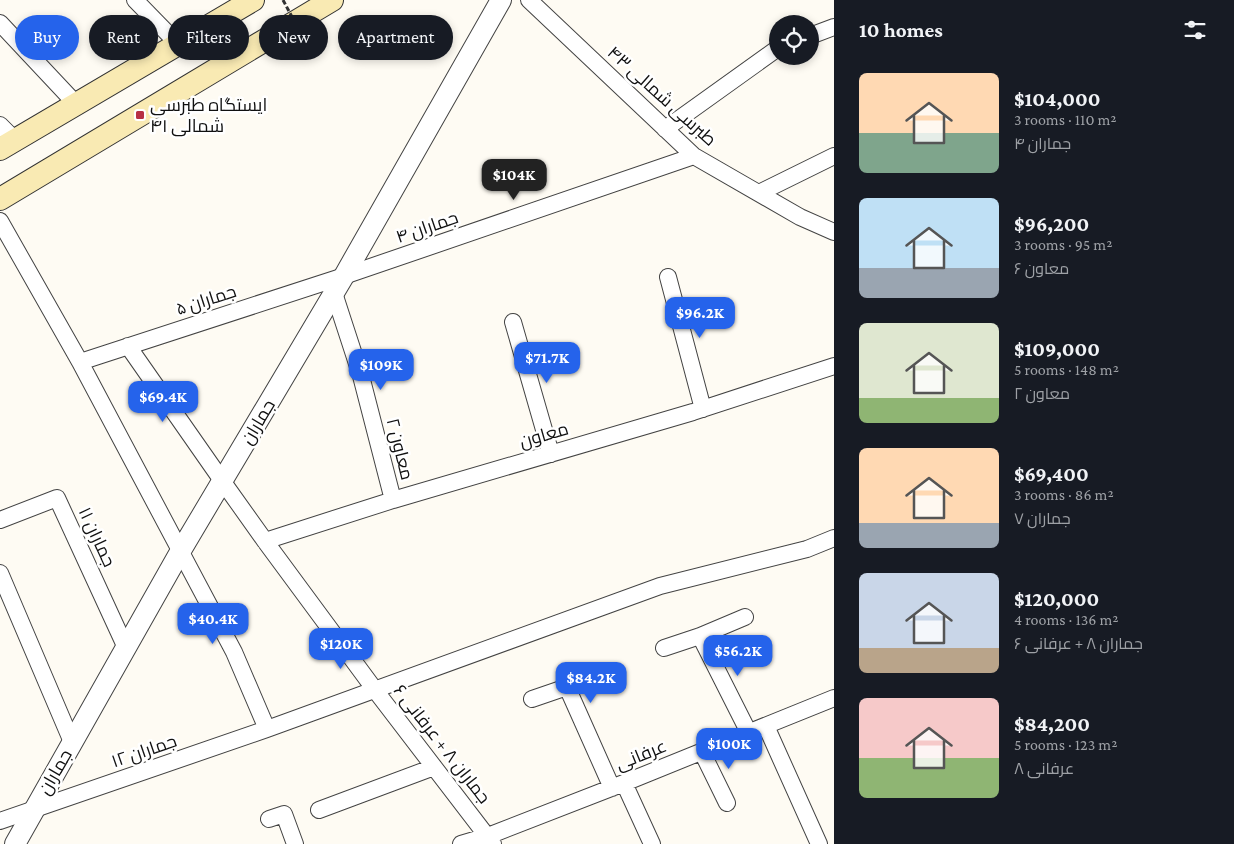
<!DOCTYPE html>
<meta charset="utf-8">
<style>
body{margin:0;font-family:"Crimson Pro",Cairo,serif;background:#242831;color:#f1f3f6;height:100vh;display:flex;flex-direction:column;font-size:19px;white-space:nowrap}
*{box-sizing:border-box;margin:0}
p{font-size:16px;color:#9ea1a6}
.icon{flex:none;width:28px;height:28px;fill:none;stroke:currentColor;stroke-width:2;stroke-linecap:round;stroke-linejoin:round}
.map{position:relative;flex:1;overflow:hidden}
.drawer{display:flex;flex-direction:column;background:#171b24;width:400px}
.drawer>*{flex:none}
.guide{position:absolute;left:15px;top:15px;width:475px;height:45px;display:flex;gap:10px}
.tools{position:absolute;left:769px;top:15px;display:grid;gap:10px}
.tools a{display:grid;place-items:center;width:50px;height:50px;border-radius:50%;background:#171b24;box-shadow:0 2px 8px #0003;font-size:25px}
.price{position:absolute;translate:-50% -42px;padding:0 11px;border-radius:10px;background:#2563eb;color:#fff;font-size:16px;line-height:32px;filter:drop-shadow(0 1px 2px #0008)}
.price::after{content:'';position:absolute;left:50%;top:30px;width:15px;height:11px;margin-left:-8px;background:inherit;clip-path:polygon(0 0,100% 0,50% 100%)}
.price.selected{background:#222;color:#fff}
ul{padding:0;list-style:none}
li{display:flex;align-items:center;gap:15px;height:125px;padding:0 25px}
li span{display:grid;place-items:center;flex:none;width:140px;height:100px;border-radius:8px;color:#555}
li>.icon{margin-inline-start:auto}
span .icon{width:60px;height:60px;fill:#fffc;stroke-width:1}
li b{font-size:21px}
h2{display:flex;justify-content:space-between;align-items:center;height:60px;padding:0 25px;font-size:21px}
.pill{padding:0 18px;border-radius:22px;background:#171b24;box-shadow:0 2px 8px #0003;font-size:18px;line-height:45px}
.pill.selected{background:#2563eb;color:#fff}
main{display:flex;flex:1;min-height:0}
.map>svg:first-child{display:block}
</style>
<main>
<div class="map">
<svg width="834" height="844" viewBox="0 0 834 844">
<rect width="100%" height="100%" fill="#fefbf3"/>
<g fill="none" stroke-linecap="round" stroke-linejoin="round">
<defs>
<path id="minor" d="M135,0L178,44
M529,0L694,156L800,217L834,232
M0,23L76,104
M810,36L834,27
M0,125L15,140
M665,129L778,48
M759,193L834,156
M0,221L80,362L234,652L267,729
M668,277L703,409
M334,293L361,376L393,500
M513,322L551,454
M128,346L223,482L265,541L375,690L493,844
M80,362L344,276L694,156
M0,520L57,498L126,648
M265,541L393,500L693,412L834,366
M0,573L72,742
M700,636L749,733
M664,648L700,636L745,617
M532,699L567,687L612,788
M766,726L819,844
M702,752L727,803
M624,783L652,844
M319,810L434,767
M269,819L284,814L295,844
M0,821L267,729L660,586L807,549L834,538
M461,844L488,836L624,783L834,698"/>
<path id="tertiary" d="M15,844L180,552L344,276L501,0"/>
<path id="secondary" d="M0,149L253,0
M0,199L332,0"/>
</defs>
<use href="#minor" stroke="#434343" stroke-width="18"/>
<use href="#tertiary" stroke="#434343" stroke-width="22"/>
<use href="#secondary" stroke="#323232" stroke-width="24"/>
<path stroke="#323232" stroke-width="3" stroke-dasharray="5 2.5" stroke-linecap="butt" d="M309,49L325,40"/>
<use href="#minor" stroke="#fff" stroke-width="16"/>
<use href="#tertiary" stroke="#fff" stroke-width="20"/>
<use href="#secondary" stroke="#f9eab3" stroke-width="22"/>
<path stroke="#323232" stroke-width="3" stroke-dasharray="5 2.5" stroke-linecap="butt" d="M283,0L309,49"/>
</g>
<rect fill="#b73044" stroke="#fff" stroke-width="2" x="135" y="110" width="10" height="10" rx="2.5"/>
<g text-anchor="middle" stroke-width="5" stroke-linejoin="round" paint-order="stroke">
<g font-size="18" fill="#101010" stroke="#fff">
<text transform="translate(662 96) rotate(42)" y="6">طبرسی شمالی ۴۳</text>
<text transform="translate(427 227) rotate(-19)" y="6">جماران ۴</text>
<text transform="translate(206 300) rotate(-18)" y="6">جماران ۵</text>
<text transform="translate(258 422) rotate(-59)" y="6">جماران</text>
<text transform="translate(544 435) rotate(-16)" y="6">معاون</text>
<text transform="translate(400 449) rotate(76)" y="6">معاون ۲</text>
<text transform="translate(97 537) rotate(65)" y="6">جماران ۱۱</text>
<text transform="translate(442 744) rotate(52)" y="6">جماران ۸ + عرفانی ۶</text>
<text transform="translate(144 751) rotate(-19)" y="6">جماران ۱۲</text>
<text transform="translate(641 755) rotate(-22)" y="6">عرفانی</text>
<text transform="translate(55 772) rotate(-60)" y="6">جماران</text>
</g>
<g font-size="18" fill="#101010" stroke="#fff" text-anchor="start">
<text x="150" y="111">ایستگاه طبرسی<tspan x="150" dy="21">شمالی ۴۱</tspan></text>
</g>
</g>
</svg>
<div class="tools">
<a><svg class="icon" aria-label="locate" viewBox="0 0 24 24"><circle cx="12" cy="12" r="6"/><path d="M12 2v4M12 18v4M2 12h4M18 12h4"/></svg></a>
</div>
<b class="price selected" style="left:514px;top:201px">$104K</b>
<b class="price" style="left:700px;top:339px">$96.2K</b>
<b class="price" style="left:547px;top:384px">$71.7K</b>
<b class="price" style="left:381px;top:391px">$109K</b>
<b class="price" style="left:163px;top:423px">$69.4K</b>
<b class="price" style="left:213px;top:645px">$40.4K</b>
<b class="price" style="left:341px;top:670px">$120K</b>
<b class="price" style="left:738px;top:677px">$56.2K</b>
<b class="price" style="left:591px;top:704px">$84.2K</b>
<b class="price" style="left:729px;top:770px">$100K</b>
<div class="guide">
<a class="pill selected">Buy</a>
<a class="pill">Rent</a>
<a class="pill">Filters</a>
<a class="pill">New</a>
<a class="pill">Apartment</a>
</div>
</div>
<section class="drawer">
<h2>10 homes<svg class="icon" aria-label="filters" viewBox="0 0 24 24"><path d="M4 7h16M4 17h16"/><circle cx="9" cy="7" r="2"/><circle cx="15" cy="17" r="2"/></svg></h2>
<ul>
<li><span style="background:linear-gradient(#ffd9b3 60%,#7fa58c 0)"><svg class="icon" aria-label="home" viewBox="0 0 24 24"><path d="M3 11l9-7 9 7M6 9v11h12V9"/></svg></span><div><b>$104,000</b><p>3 rooms · 110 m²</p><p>جماران ۴</p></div></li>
<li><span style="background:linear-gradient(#bfe0f5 70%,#9aa5b1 0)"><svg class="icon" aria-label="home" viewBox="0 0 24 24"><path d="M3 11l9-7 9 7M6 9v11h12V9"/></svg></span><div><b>$96,200</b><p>3 rooms · 95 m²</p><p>معاون ۶</p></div></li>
<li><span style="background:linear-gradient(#dfe7d0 75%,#8fb573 0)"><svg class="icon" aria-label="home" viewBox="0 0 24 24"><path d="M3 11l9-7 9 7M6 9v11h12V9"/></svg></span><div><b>$109,000</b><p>5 rooms · 148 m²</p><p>معاون ۲</p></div></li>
<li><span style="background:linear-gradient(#ffd9b3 75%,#9aa5b1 0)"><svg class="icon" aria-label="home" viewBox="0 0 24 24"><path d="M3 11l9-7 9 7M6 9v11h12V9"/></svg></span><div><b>$69,400</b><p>3 rooms · 86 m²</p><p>جماران ۷</p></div></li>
<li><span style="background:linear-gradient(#c9d6e8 75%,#b9a48a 0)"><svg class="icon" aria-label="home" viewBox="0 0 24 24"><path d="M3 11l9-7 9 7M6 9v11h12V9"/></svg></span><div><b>$120,000</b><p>4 rooms · 136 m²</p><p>جماران ۸ + عرفانی ۶</p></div></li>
<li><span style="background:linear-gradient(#f6c9c9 60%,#8fb573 0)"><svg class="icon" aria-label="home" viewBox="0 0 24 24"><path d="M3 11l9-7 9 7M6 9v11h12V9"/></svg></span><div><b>$84,200</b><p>5 rooms · 123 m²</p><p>عرفانی ۸</p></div></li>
</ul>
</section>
</main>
